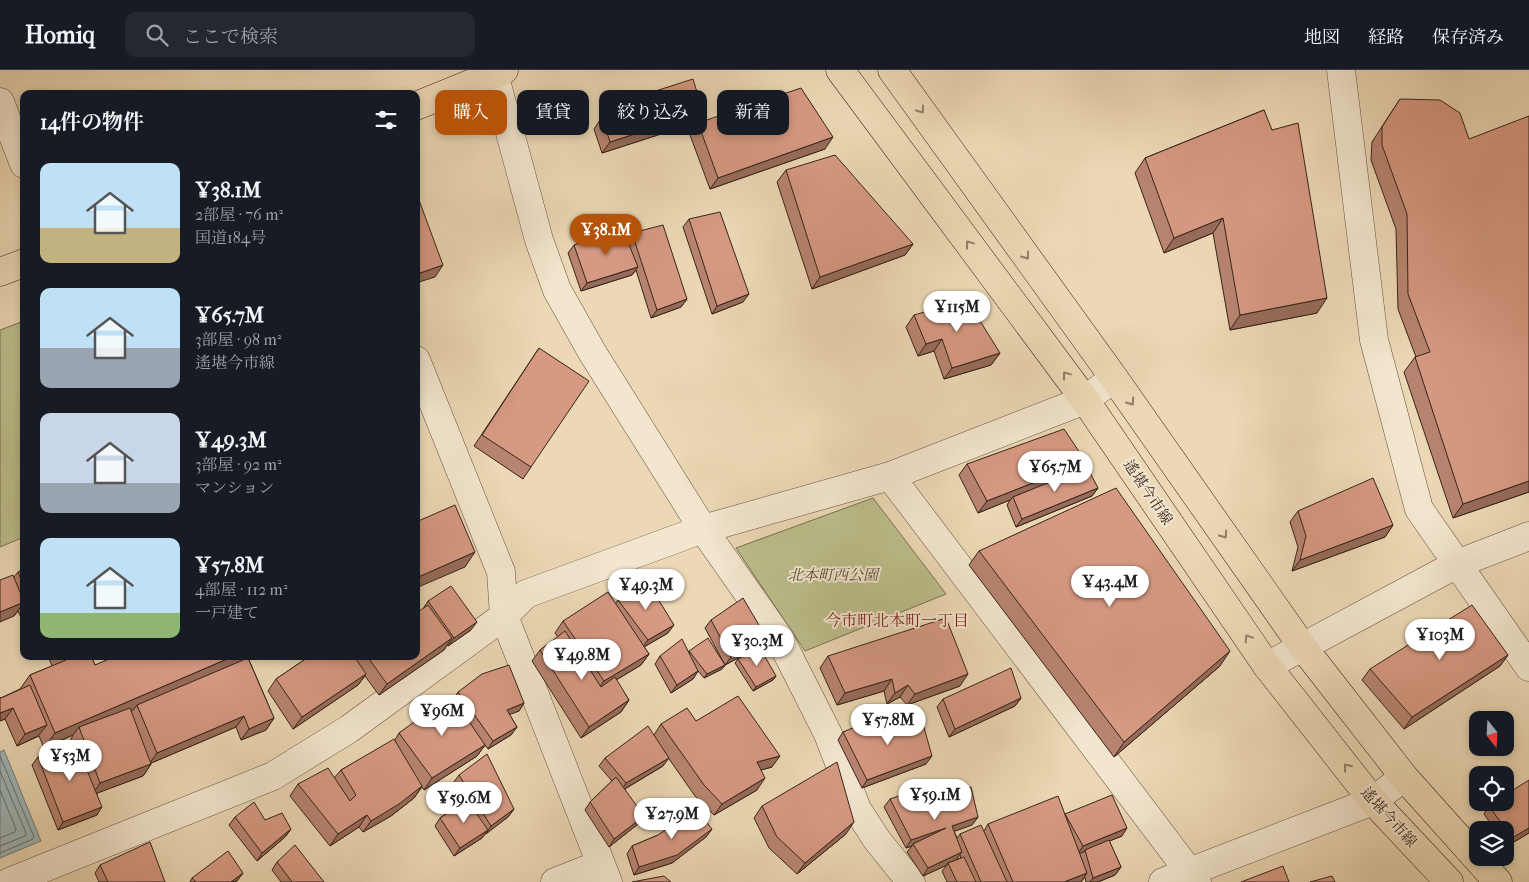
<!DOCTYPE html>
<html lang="ja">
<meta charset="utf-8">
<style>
body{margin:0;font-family:"IM FELL French Canon","Noto Serif JP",serif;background:#242831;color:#f1f3f6;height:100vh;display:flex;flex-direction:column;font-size:19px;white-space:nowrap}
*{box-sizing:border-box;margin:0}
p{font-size:16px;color:#9ea1a6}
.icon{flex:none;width:28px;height:28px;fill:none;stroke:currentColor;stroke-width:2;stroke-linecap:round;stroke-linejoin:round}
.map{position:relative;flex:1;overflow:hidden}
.sheet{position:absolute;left:20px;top:20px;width:400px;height:570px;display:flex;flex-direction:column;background:#171b24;border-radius:10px;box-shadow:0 2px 8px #0003}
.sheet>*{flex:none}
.banner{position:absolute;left:435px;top:20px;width:475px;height:45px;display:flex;gap:10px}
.needle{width:32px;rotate:162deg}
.buttons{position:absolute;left:1469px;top:641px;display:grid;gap:10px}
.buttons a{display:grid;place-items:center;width:45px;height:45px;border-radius:10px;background:#171b24;box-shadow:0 2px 8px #0003;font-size:25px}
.price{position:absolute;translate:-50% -42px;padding:0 11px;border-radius:18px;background:#fff;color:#222;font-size:16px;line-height:32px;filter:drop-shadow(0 1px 2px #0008)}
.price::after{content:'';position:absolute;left:50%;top:30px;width:15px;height:11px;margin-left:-8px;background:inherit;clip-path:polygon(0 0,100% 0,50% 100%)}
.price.current{background:#b45309;color:#fff}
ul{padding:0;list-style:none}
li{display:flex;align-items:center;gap:15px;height:125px;padding:0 20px}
li span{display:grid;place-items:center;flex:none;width:140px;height:100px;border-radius:10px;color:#555}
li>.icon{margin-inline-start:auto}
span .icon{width:60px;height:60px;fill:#fffc;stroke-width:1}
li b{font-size:21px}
h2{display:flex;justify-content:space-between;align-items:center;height:60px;padding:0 20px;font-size:21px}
.chip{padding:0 18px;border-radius:10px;background:#171b24;box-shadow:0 2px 8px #0003;font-size:18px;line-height:45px}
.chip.current{background:#b45309;color:#fff}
header{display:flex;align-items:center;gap:30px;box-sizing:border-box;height:70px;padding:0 25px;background:#171b24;border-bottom:1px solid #363941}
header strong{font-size:24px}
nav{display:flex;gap:28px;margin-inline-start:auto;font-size:18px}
.search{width:350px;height:45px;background:#242831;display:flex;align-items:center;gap:12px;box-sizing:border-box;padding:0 18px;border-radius:10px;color:#9ea1a6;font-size:19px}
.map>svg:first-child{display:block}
</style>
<header>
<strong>Homiq</strong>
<div class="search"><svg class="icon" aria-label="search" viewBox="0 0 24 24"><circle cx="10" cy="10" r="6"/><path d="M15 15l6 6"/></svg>ここで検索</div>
<nav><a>地図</a><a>経路</a><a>保存済み</a></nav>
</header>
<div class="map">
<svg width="1529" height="812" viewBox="0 0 1529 812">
<rect width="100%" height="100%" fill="#ecd8b5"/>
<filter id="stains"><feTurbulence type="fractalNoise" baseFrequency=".004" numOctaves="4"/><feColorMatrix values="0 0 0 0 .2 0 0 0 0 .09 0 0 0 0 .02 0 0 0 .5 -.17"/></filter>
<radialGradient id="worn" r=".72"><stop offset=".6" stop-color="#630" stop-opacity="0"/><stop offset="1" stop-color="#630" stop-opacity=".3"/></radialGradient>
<path fill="#bbbe8b" stroke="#787152" d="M24,251V467L0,477V260Z
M873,428L946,524L805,581L736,478Z"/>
<path fill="#9db7b9" stroke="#747c79" d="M4,680L41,771L0,788V682Z"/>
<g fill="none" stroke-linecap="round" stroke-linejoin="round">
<path stroke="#6a6e6a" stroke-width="1" d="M0,686L34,767L33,769L0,783
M0,701L26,763L25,766L0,776
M0,720L16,759L15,762L0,768"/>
<defs>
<path id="minor" d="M493,0L539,170L557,220L592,282L703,459L780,569L828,664L857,739L877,770L911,812
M1341,0L1374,270L1419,439L1529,597
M0,32L24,94
M416,290L501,502L504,546L608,812
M890,406L1197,812
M1267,596L1457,494L1529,466
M9,812L273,706L349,659L504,546L526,524L703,459L890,406L1085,330L1114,308
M555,812L601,794
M1163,812L1373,731L1404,707"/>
<path id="major" d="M840,0L1085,330L1267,596L1373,731L1449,812
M892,0L1114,308L1302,576L1404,707L1498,812"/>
<path id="highway" d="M416,36L504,0
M0,202L24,193"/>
</defs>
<use href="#minor" stroke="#645141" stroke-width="29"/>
<use href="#major" stroke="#36241a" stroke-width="29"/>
<use href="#highway" stroke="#36241a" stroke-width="29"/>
<use href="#minor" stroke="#f3e6cf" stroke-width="28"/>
<use href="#major" stroke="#ecd8b5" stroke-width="28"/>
<use href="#highway" stroke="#ecd8b5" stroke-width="28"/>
</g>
<path fill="#b88470" stroke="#36241a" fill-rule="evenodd" d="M1400,29L1529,422L1453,448L1404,302L1415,287H1416L1398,239L1396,159L1371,90L1372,72Z
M621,32L703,42L695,53L602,83L594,59L602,47L613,44Z
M1264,40L1317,243L1230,260L1213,163L1164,183L1135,103L1145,88Z
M698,53L825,79L710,119L690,65Z
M786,100L913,174L905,185L812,219L777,112Z
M689,149L743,232L712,244L683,157Z
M632,163L687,229L681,237L651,248L636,200L632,205L581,221L568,183L574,175L627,170Z
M914,245L1000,283L991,295L944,309L934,281L918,286L906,257Z
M539,278L531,397L523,409L474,376Z
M967,394L1080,400L1098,418L1092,426L1016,457L1007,435L1010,430L978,443L959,405Z
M1298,441L1393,455L1385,467L1292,501L1298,477L1290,452Z
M979,481L1220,596L1114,687L969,495Z
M24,499V554L18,541L14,546V507L18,502Z
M618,530L668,563L644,577L649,584L641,595L616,610L629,630L621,642L581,668L532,591L540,580L558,567L555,563L563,551L615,534Z
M428,531L471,560L448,576L447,575L444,580L379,625L365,606L358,615L293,659L268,621L276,609L310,586H416L423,539Z
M711,550L760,576L725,595L722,599L704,608L698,601L693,609L671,623L655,594L660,586L688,582L725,595L705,558Z
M1508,585L1500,596L1404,659L1362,610L1370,599Z
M48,586H91L95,595L257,586L249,590L274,648L266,660L241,670L236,657L151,693V694L143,706L97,723V745L58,760L32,695L38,687L72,673L71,669L73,665L44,678L39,666L17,676L5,649L0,651V627L1,628L20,619L30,605L52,596Z
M828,586L960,616L907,635L900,627L887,634L884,621L837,635L820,598Z
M738,589L776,606L773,610L753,621L735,593Z
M458,622L524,633L519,641L509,644L517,657L511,665L488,679L485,675L477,686L424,720L422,717L414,728L391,746L363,762L359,757L330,776L290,726L298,714L334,708L341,700L395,670L399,663L454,629Z
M1021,628L1015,636L949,667L937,637L943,629Z
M696,651L772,697L761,700L757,720L714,745L695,726L667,686L663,696L625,719L638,754L609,777L585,740L590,732L612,711L599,696L605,688L654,665L661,654Z
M876,659L926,694L862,718L838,670L843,662Z
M459,705L514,739L508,747L485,764L482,768L454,786L435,756L440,748L465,731L453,713Z
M890,729H939L978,747L972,755L954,761L957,768L960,764L984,761L988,754L1065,745V744L1122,766L1109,771L1121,797L1115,805L1098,812H1086L1085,807L1081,812H947L942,801L947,795L923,806L907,782L912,776L906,778L884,737ZM960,785L961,788L956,790Z
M762,736L846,764L797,804L769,778L754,748Z
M1489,736L1529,763L1507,776L1505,774V760H1495L1484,744Z
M235,747L265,750L291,759L285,767L257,791L229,755Z
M712,759L706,767L672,793L634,805L627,784L632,776L658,765Z
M277,792L324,812H281L272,800Z
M100,795L165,812H99L95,803Z
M243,803L236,812H190L192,808Z"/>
<path fill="#966b5b" stroke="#36241a" d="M703,42L695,53L602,83L610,72Z
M833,67L825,79L710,119L718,108Z
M1223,148L1213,163L1164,183L1174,168Z
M913,174L905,185L812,219L820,207Z
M443,195L435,207L416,213V206L417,204Z
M638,197L632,205L581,221L587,213Z
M749,224L743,232L712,244L717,236Z
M1327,228L1317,243L1230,260L1240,245Z
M687,229L681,237L651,248L657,240Z
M942,269L934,281L918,286L926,274Z
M1000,283L991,295L944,309L952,298Z
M1086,392L1077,404L1013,427L1010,430L978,443L987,431Z
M1529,411V422L1453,448L1463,434Z
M1098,418L1092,426L1016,457L1022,449Z
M1393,455L1385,467L1292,501L1300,490Z
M475,482L465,497L416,518V508Z
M24,532L14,546L0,552V542Z
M477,552L471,560L448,576L454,568Z
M674,555L668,563L642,578L648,570Z
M766,567L760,576L725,595L731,587Z
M452,568L444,580L379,625L387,614Z
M1230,581L1220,596L1114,687L1124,672Z
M649,584L641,595L596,622L604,611Z
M1508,585L1500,596L1404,659L1412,647Z
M234,586H257L138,638L137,635L133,640L81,662L79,657L73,665L44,678L55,663Z
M725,595L722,599L704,608L707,604Z
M698,601L693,609L671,623L677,615Z
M366,604L358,615L293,659L302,647Z
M968,604L960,616L907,635L915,624Z
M776,606L773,610L753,621L756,617Z
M892,609L884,621L837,635L845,623Z
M908,615L900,627L887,634L895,623Z
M1021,628L1015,636L949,667L955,659Z
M629,630L621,642L581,668L589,657Z
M524,633L519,641L501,648L507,640Z
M13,638L5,649L0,651V643Z
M244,646L236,657L149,694L157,683Z
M274,648L266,660L241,670L249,659Z
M47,655L38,666L17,676L25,664Z
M517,657L511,665L488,679L493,671Z
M485,675L477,686L424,720L432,708Z
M780,686L772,697L749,703L757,692Z
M932,686L926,694L862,718L867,710Z
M669,688L663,696L621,721L626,713Z
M151,694L143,706L92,725L100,713Z
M765,708L757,720L714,745L722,734Z
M422,716L414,728L391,746L363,762L371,751Z
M102,737L97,745L58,760L63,752Z
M514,739L508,747L486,764L491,756Z
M367,745L359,757L330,776L338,764Z
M644,746L638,754L609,777L614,769Z
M978,747L972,755L947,764L952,756Z
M854,752L846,764L797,804L805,793Z
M946,758L913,774L912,776L906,778L911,770Z
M1127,758L1122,766L1085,781V780L1084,782L1078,784L1083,776Z
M1529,758V763L1507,776L1512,768Z
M291,759L285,767L257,791L262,783Z
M712,759L706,767L672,793L634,805L639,797Z
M488,760L482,768L454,786L460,778Z
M962,782L956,790L948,793L947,795L923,806L928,798Z
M1121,797L1115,805L1098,812H1090L1093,808Z
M243,803L237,811L231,812Z
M1087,803L1081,812H1064Z"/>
<path fill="#d69982" stroke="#36241a" d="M693,9L703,42L610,72L602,47L621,42V32Z
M801,18L833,67L718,108L698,53Z
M1400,29L1440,30L1460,43L1469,69L1529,46V411L1463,434L1415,287L1430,282L1408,224L1407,144L1382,75V57Z
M1264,40L1272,60L1298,53L1327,228L1240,245L1223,148L1174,168L1145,88Z
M835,85L913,174L820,207L786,100Z
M416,122L443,195L417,204L416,202Z
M720,142L749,224L717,236L689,149Z
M663,155L687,229L657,240L632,163Z
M622,157L638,197L587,213L574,175Z
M967,230L1000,283L952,298L942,269L926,274L914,245Z
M539,278L589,311L531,397L482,365Z
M1064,359L1086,392L987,431L967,394Z
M1087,397L1098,418L1022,449L1013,427Z
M1373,408L1393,455L1300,490L1306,466L1298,441Z
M1116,418L1230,581L1124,672L979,481Z
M455,435L475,482L416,508V452Z
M24,499V516L18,502Z
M13,505L24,532L0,542V510Z
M647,511L674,555L648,570L618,530Z
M451,516L477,552L454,568L428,531Z
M608,522L649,584L604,611L563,551Z
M743,528L766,567L731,587L711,550Z
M428,535L452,568L387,614L367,586H416V543Z
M1472,535L1508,585L1412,647L1370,599Z
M946,548L968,604L915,624L908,615L895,623L892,609L845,623L828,586Z
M565,561L601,617L615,607L629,630L589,657L540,580Z
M708,568L725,595L707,604L689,581Z
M682,569L698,601L677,615L660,586Z
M760,578L776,606L756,617L738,589Z
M64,586H91L95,595L116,586H234L55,663L30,605L66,590Z
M310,586H354L366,604L302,647L276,609Z
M248,588L274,648L249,659L244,646L157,683L137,635Z
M509,595L524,633L507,640L517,657L493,671L458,622L482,604Z
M1011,598L1021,628L955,659L943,629Z
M30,615L47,655L25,664L13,638L0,643V627L1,628Z
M451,625L485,675L432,708L399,663Z
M738,626L780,686L757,692L765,708L722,734L704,715L661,654L687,638L696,651Z
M130,638L151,694L100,713L79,657Z
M921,647L932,686L867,710L843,662L872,650L876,659Z
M648,656L669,688L626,713L605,688Z
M394,669L422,716L399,734L371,751L367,745L338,764L298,714L328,698L350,731L356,725L341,700Z
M75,671L102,737L63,752L38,687Z
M487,684L514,739L491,756L459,705Z
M837,692L854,752L805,793L777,767L762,736Z
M616,707L644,746L614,769L590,732Z
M1529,710V758L1512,768L1489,736L1494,732H1505V725Z
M932,714L939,729L971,717L978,747L952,756L962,782L928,798L913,774L946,758L911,770L890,729Z
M1112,725L1127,758L1083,776L1065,744Z
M1058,726L1087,803L1064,812H1013L988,754Z
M467,730L488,760L460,778L440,748Z
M254,732L265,750L282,743L291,759L262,783L235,747Z
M696,739L712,759L677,785L639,797L632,776L658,765Z
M981,755L1007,812H981L960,764Z
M1109,770L1121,797L1093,808L1085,780Z
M150,772L165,812H108L100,795Z
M295,775L324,812H292L277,792Z
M228,781L243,803L231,812H196L192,808Z
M964,787L976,812H957L948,793Z
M1283,796L1289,812H1241Z
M664,806L671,812H632Z
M1332,806L1335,812H1310Z"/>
<defs><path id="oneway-chevron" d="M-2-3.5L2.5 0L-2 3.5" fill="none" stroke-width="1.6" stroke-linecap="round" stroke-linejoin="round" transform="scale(1.25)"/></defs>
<g stroke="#917e68">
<use href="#oneway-chevron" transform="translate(921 40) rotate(54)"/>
<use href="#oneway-chevron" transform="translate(969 174) rotate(-127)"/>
<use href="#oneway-chevron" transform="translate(1026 186) rotate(54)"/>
<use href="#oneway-chevron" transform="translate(1066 305) rotate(-127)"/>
<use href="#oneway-chevron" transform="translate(1131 332) rotate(55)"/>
<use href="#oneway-chevron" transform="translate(1224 465) rotate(55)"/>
<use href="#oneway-chevron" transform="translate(1248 568) rotate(-124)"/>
<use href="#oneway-chevron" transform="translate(1347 697) rotate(-128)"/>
</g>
<g text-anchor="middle" stroke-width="4" stroke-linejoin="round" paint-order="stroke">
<g font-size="15" fill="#36241a" stroke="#f3e6cf">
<text transform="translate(1148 422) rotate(56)" y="5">遙堪今市線</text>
<text transform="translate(1389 747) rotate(48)" y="5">遙堪今市線</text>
</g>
<g font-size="15" font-style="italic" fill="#574a36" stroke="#f3e6cf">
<text x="833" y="510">北本町西公園</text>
</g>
<g font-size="16" fill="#7a1f14" stroke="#f3e6cf">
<text x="897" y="556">今市町北本町一丁目</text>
</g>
</g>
<rect width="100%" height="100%" filter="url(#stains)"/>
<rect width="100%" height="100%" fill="url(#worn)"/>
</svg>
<div class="buttons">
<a><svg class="needle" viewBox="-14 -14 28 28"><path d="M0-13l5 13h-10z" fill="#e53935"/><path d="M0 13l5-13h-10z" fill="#9ea1a6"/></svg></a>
<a><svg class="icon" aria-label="locate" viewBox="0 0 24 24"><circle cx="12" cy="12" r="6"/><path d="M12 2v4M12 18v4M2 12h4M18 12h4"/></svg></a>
<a><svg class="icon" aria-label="layers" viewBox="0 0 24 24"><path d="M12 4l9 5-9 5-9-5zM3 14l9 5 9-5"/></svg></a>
</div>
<b class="price current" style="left:606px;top:186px">¥38.1M</b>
<b class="price" style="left:957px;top:263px">¥115M</b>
<b class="price" style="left:1055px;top:423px">¥65.7M</b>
<b class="price" style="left:1110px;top:538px">¥43.4M</b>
<b class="price" style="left:646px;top:541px">¥49.3M</b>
<b class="price" style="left:1440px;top:591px">¥103M</b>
<b class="price" style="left:757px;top:597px">¥30.3M</b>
<b class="price" style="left:582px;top:611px">¥49.8M</b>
<b class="price" style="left:442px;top:667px">¥96M</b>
<b class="price" style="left:888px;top:676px">¥57.8M</b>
<b class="price" style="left:70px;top:712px">¥53M</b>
<b class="price" style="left:935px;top:751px">¥59.1M</b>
<b class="price" style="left:464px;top:754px">¥59.6M</b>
<b class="price" style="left:672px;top:770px">¥27.9M</b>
<div class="banner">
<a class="chip current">購入</a>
<a class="chip">賃貸</a>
<a class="chip">絞り込み</a>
<a class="chip">新着</a>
</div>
<section class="sheet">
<h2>14件の物件<svg class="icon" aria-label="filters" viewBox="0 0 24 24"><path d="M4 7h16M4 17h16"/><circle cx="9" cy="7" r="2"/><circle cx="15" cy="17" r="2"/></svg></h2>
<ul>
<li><span style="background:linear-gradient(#bfe0f5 65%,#c2b280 0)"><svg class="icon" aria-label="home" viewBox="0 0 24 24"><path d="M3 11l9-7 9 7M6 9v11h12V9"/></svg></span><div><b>¥38.1M</b><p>2部屋 · 76 m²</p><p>国道184号</p></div></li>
<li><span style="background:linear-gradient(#bfe0f5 60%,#9aa5b1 0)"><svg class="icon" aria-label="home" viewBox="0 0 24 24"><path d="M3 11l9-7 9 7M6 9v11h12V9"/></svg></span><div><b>¥65.7M</b><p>3部屋 · 98 m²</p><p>遙堪今市線</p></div></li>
<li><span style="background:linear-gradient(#c9d6e8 70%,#9aa5b1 0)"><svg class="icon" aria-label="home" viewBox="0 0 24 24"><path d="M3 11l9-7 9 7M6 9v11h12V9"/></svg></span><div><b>¥49.3M</b><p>3部屋 · 92 m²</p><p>マンション</p></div></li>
<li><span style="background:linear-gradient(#bfe0f5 75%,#8fb573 0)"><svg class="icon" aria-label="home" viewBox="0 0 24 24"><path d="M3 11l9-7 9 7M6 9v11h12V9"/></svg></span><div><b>¥57.8M</b><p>4部屋 · 112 m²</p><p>一戸建て</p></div></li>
</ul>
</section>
</div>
